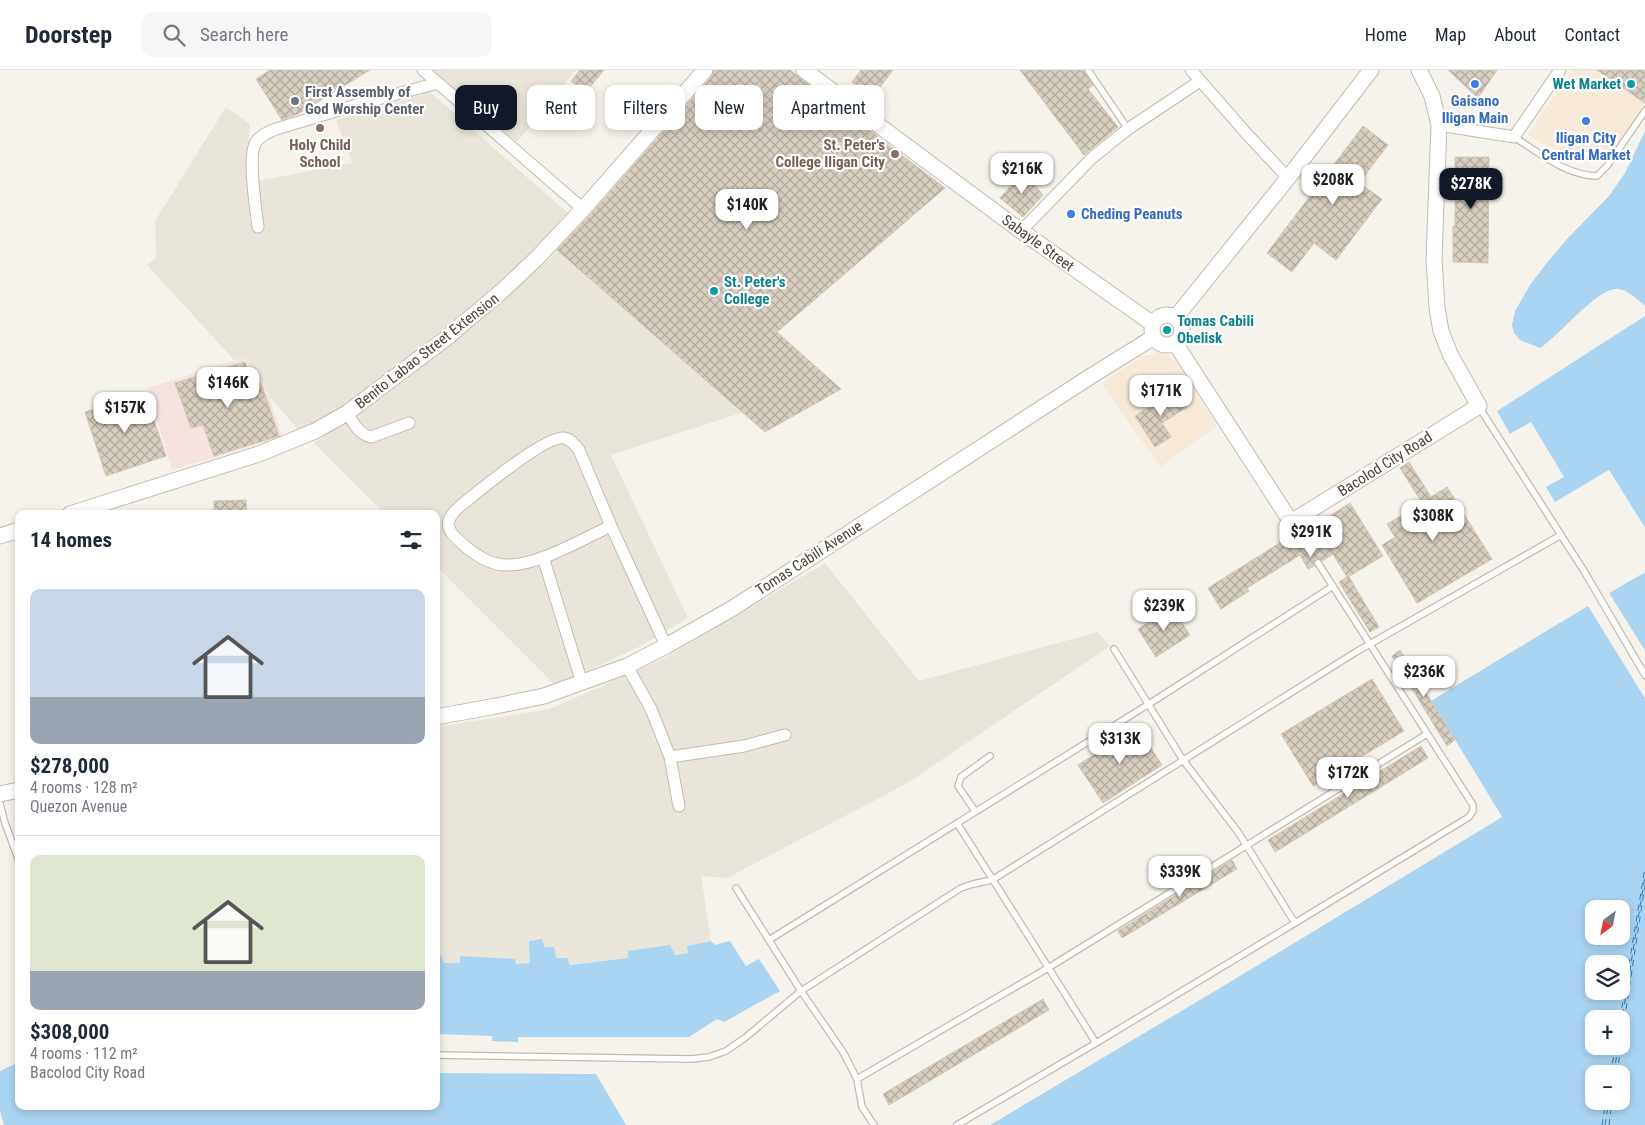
<!DOCTYPE html>
<meta charset="utf-8">
<style>
body{margin:0;font-family:"Roboto Condensed",sans-serif;background:#f6f6f7;color:#1f2937;height:100vh;display:flex;flex-direction:column;font-size:19px;white-space:nowrap}
*{box-sizing:border-box;margin:0}
p{font-size:16px;color:#747a83}
.icon{flex:none;width:28px;height:28px;fill:none;stroke:currentColor;stroke-width:2;stroke-linecap:round;stroke-linejoin:round}
.map{position:relative;flex:1;overflow:hidden}
.side{position:absolute;left:15px;top:440px;width:425px;height:600px;display:flex;flex-direction:column;background:#fff;border-radius:10px;box-shadow:0 2px 8px #0003}
.side>*{flex:none}
.guide{position:absolute;left:455px;top:15px;width:475px;height:45px;display:flex;gap:10px}
.needle{width:32px;rotate:212deg}
.fabs{position:absolute;left:1585px;top:830px;display:grid;gap:10px}
.fabs a{display:grid;place-items:center;width:45px;height:45px;border-radius:10px;background:#fff;box-shadow:0 2px 8px #0003;font-size:25px}
.price{position:absolute;translate:-50% -42px;padding:0 11px;border-radius:10px;background:#fff;color:#222;font-size:16px;line-height:32px;filter:drop-shadow(0 1px 2px #0008)}
.price::after{content:'';position:absolute;left:50%;top:30px;width:15px;height:11px;margin-left:-8px;background:inherit;clip-path:polygon(0 0,100% 0,50% 100%)}
.price.selected{background:#111827;color:#fff}
ul{padding:0;list-style:none}
li{display:grid;align-content:center;gap:10px;height:265px;padding:0 15px}
li+li{border-top:1px solid #e0e1e3}
li span{display:grid;place-items:center;height:155px;border-radius:10px;color:#555}
li>.icon{margin-inline-start:auto}
span .icon{width:90px;height:90px;fill:#fffc;stroke-width:1}
li b{font-size:21px}
h2{display:flex;justify-content:space-between;align-items:center;height:60px;padding:0 15px;font-size:21px}
.chip{padding:0 18px;border-radius:10px;background:#fff;box-shadow:0 2px 8px #0003;font-size:18px;line-height:45px}
.chip.selected{background:#111827;color:#fff}
header{display:flex;align-items:center;gap:30px;box-sizing:border-box;height:70px;padding:0 25px;background:#fff;border-bottom:1px solid #e0e1e3}
header strong{font-size:24px}
nav{display:flex;gap:28px;margin-inline-start:auto;font-size:18px}
.search{width:350px;height:45px;background:#f6f6f7;display:flex;align-items:center;gap:12px;box-sizing:border-box;padding:0 18px;border-radius:10px;color:#747a83;font-size:19px}
.map>svg:first-child{display:block}
</style>
<header>
<strong>Doorstep</strong>
<div class="search"><svg class="icon" aria-label="search" viewBox="0 0 24 24"><circle cx="10" cy="10" r="6"/><path d="M15 15l6 6"/></svg>Search here</div>
<nav><a>Home</a><a>Map</a><a>About</a><a>Contact</a></nav>
</header>
<div class="map">
<svg width="1645" height="1055" viewBox="0 0 1645 1055">
<defs>
<pattern id="building-cross-hatch" width="8" height="8" patternUnits="userSpaceOnUse" patternTransform="scale(1.25)"><rect width="8" height="8" fill="#d8cfc1"/><path d="M0 0l8 8M0 8l8-8" fill="none" stroke="#b1aa9e"/></pattern>
</defs>
<rect width="100%" height="100%" fill="#f6f3ec"/>
<path fill="#eae5da" d="M431,0H576L517,72Z
M430,22L569,144L507,206L350,336L299,361L269,326L264,311L255,313L247,287L235,291L147,195L156,188L155,151L226,37L250,54L246,113L352,93L336,50Z
M561,178L750,340L611,385L688,548L639,577L556,616L436,496V444H385L314,373L387,324L486,245Z
M825,493L919,611L1098,562L1110,576L906,714L727,808L701,806L711,871L687,876L689,883L675,885L628,882L629,888L570,895L556,888L545,878L542,869L530,893L515,894V890L460,886V893H443L436,885V657L550,639L663,589Z"/>
<path fill="#f7ead8" d="M1572,0H1645V37L1611,80L1600,89L1588,93L1571,89L1528,65Z
M1160,282L1169,286L1177,292L1217,356L1160,397L1101,313L1142,287Z"/>
<path fill="#f6e3e0" d="M247,287L255,313L264,311L282,367L172,400L147,318Z"/>
<path fill="#a9d4f2" fill-rule="evenodd" d="M1645,61V236C1638,230 1628,220 1619,219C1598,216 1560,266 1540,278L1520,270L1514,263L1512,255L1515,241L1530,215L1546,194L1567,169L1609,126L1625,103Z
M1645,246V458L1609,400L1555,432L1546,417L1564,407L1531,352L1510,364L1497,341Z
M1645,502V581L1609,523Z
M1588,535L1645,628V1055H990L1502,747L1431,631ZM1594,839H1621V866H1594ZM1594,894H1621V921H1594ZM1594,949H1621V976H1594ZM1594,1004H1621V1031H1594Z
M542,869L545,877H554L556,888H567L570,895L628,888V881L670,875L675,885L688,883L687,876L711,871L715,875L730,871L746,896L759,889L780,921L724,952L717,949L689,967H518V972L492,971V966L436,964V885H441L444,893H460V886L515,889L516,894L530,893L529,871Z
M19,992V1036H436V1003L596,1004L626,1055H4L0,1041V1001Z"/>
<path fill="#f6f3ec" d="M1609,400L1645,458V460L1609,403L1556,435L1553,434Z
M1645,499V502L1609,523L1645,581V584L1607,523Z
M1587,533L1590,534L1645,623V628L1588,536L1431,630L1502,747L1220,918L990,1055H987L1499,746L1429,630Z"/>
<g fill="none" stroke-linecap="round" stroke-linejoin="round">
<path stroke="#2e7ab2" stroke-width="1" stroke-dasharray="6 5" stroke-linecap="butt" d="M1620,949L1645,798
M1621,956L1645,806
M1621,972L1645,815
M1611,1004L1615,976
M1614,1004L1618,976
M1617,1004L1621,976
M1602,1055L1606,1031
M1605,1055L1609,1031
M1609,1055L1612,1031"/>
</g>
<path fill="url(#building-cross-hatch)" stroke="#d3c7b4" d="M270,0H370L298,44L282,50L256,9Z
M580,0H604L585,23L571,11Z
M714,0H790L945,118L777,262L841,319L765,362L557,180L590,145L712,6Z
M861,0H893L872,28L852,12Z
M1020,0H1083L1093,15L1088,19L1118,57L1084,85Z
M1448,0H1497L1478,28Z
M1597,0H1645V33Z
M1363,56L1388,75L1359,113L1382,129L1336,190L1314,173L1292,202L1267,183Z
M1455,87H1489L1488,193L1453,192V156H1455Z
M1023,101L1043,125L1023,147L1000,128Z
M245,292L253,316L261,313L279,366L214,386L203,355L191,358L175,313Z
M1176,319L1187,337L1162,353L1171,367L1155,377L1135,346Z
M145,323L166,386L106,406L85,342Z
M1409,392L1431,427L1447,417L1492,489L1417,533L1382,475L1395,467L1387,454L1422,433L1400,398Z
M246,430L247,444H214V431Z
M1350,433L1383,486L1348,507H1349L1379,557L1370,562L1339,512L1347,507L1333,484L1322,491L1316,489L1314,491V496L1308,499L1300,485L1247,518L1249,521L1221,539L1208,518L1289,467L1286,462L1296,460L1312,450L1315,455Z
M1172,537L1190,565L1156,587L1138,559Z
M1400,580L1455,670L1447,676L1392,586Z
M1372,609L1404,661L1313,716L1281,664Z
M1137,657L1162,695L1103,733L1078,695Z
M1421,676L1428,688L1275,782L1268,770Z
M1232,790L1237,799L1122,868L1118,861Z
M1043,929L1049,940L889,1035L883,1024Z"/>
<g fill="none" stroke-linecap="round" stroke-linejoin="round">
<defs>
<path id="service" d="M1088,0L1128,59
M1514,67C1541,84 1565,105 1597,106L1607,96L1645,41
M1479,337L1584,501L1645,605
M1114,579L1183,690L1238,762L1295,853L1469,747L1473,741V735L1318,493
M0,734L5,753L19,791
M975,741L958,716L961,707L990,686
M957,753L1096,973
M736,818L801,921L843,982L857,1009L862,1037L874,1055
M769,870L1149,634L1333,516
M436,985L691,989L709,987L726,981L746,967L801,921L961,818L973,814L992,810L1356,582L1561,465
M857,1009L1048,898L1427,664
M957,1055L1096,973L1295,853"/>
<path id="minor" d="M423,0L583,139
M1191,0L1246,63L1288,108
M1439,55L1514,67L1560,0
M258,157C256,139 247,85 256,72C261,65 268,62 276,59L363,33L438,13
M1021,161L1092,88L1128,59L1200,11
M347,343C354,353 358,364 371,367L409,353
M611,456C582,469 538,496 506,495C487,495 467,479 454,466C444,455 449,446 459,437C475,424 546,365 564,368C571,369 575,375 579,380L611,456L666,576
M543,487L582,613
M627,596L651,639L670,687L679,736
M670,687L744,676L785,665"/>
<path id="tertiary" d="M804,0L1021,161L1153,254
M1152 260a15 15 0 1 1 30 0a15 15 0 1 1-30 0Z
M1176,247L1288,108L1371,0
M1175,273L1291,452L1479,336L1450,284L1441,261L1437,238L1434,188L1439,55L1432,26L1419,0
M70,444L259,384L315,361L347,343L445,269L503,220L538,187L583,139L705,0
M0,466L19,460
M436,647L496,636L544,626L627,596L666,576L733,538L1088,308L1154,267
M0,724L19,720"/>
</defs>
<use href="#service" stroke="#c2bbae" stroke-width="8"/>
<use href="#minor" stroke="#c2bbae" stroke-width="13"/>
<use href="#tertiary" stroke="#c2bbae" stroke-width="17"/>
<use href="#service" stroke="#fff" stroke-width="5.5"/>
<use href="#minor" stroke="#fff" stroke-width="11"/>
<use href="#tertiary" stroke="#fff" stroke-width="15"/>
</g>
<g fill="#3f7fe0" stroke="#fff" stroke-width="2">
<circle cx="1475" cy="14" r="5"/>
<circle cx="1586" cy="51" r="5"/>
<circle cx="1071" cy="144" r="5"/>
</g>
<g fill="#0f9aa8" stroke="#fff" stroke-width="2">
<circle cx="1631" cy="14" r="5"/>
<circle cx="714" cy="221" r="5"/>
<circle cx="1167" cy="260" r="5"/>
</g>
<circle fill="#6b7280" stroke="#fff" stroke-width="2" cx="295" cy="31" r="5"/>
<g fill="#8d6e63" stroke="#fff" stroke-width="2">
<circle cx="320" cy="58" r="5"/>
<circle cx="895" cy="84" r="5"/>
</g>
<g text-anchor="middle" stroke-width="4.5" stroke-linejoin="round" paint-order="stroke">
<g font-size="15" font-weight="bold" fill="#0d838f" stroke="#fff" text-anchor="start">
<text x="1621" y="19" text-anchor="end">Wet Market</text>
<text x="724" y="217">St. Peter's<tspan x="724" dy="17">College</tspan></text>
<text x="1177" y="256">Tomas Cabili<tspan x="1177" dy="17">Obelisk</tspan></text>
</g>
<g font-size="15" font-weight="bold" fill="#5b616d" stroke="#fff" text-anchor="start">
<text x="305" y="27">First Assembly of<tspan x="305" dy="17">God Worship Center</tspan></text>
</g>
<g font-size="15" font-weight="bold" fill="#366cbe" stroke="#fff">
<text x="1475" y="36">Gaisano<tspan x="1475" dy="17">Iligan Main</tspan></text>
<text x="1586" y="73">Iligan City<tspan x="1586" dy="17">Central Market</tspan></text>
<text x="1081" y="149" text-anchor="start">Cheding Peanuts</text>
</g>
<g font-size="15" font-weight="bold" fill="#785e54" stroke="#fff">
<text x="320" y="80">Holy Child<tspan x="320" dy="17">School</tspan></text>
<text x="885" y="80" text-anchor="end">St. Peter's<tspan x="885" dy="17">College Iligan City</tspan></text>
</g>
<g font-size="15" fill="#4b4439" stroke="#fff">
<text transform="translate(1038 173) rotate(36)" y="5">Sabayle Street</text>
<text transform="translate(427 281) rotate(-38)" y="5">Benito Labao Street Extension</text>
<text transform="translate(1385 394) rotate(-32)" y="5">Bacolod City Road</text>
<text transform="translate(809 488) rotate(-33)" y="5">Tomas Cabili Avenue</text>
</g>
</g>
</svg>
<div class="fabs">
<a><svg class="needle" viewBox="-14 -14 28 28"><path d="M0-13l5 13h-10z" fill="#e53935"/><path d="M0 13l5-13h-10z" fill="#747a83"/></svg></a>
<a><svg class="icon" aria-label="layers" viewBox="0 0 24 24"><path d="M12 4l9 5-9 5-9-5zM3 14l9 5 9-5"/></svg></a>
<a>+</a>
<a>−</a>
</div>
<b class="price" style="left:1022px;top:125px">$216K</b>
<b class="price" style="left:1333px;top:136px">$208K</b>
<b class="price selected" style="left:1471px;top:140px">$278K</b>
<b class="price" style="left:747px;top:161px">$140K</b>
<b class="price" style="left:228px;top:339px">$146K</b>
<b class="price" style="left:1161px;top:347px">$171K</b>
<b class="price" style="left:125px;top:364px">$157K</b>
<b class="price" style="left:1433px;top:472px">$308K</b>
<b class="price" style="left:1311px;top:488px">$291K</b>
<b class="price" style="left:1164px;top:562px">$239K</b>
<b class="price" style="left:1424px;top:628px">$236K</b>
<b class="price" style="left:1120px;top:695px">$313K</b>
<b class="price" style="left:1348px;top:729px">$172K</b>
<b class="price" style="left:1180px;top:828px">$339K</b>
<div class="guide">
<a class="chip selected">Buy</a>
<a class="chip">Rent</a>
<a class="chip">Filters</a>
<a class="chip">New</a>
<a class="chip">Apartment</a>
</div>
<section class="side">
<h2>14 homes<svg class="icon" aria-label="filters" viewBox="0 0 24 24"><path d="M4 7h16M4 17h16"/><circle cx="9" cy="7" r="2"/><circle cx="15" cy="17" r="2"/></svg></h2>
<ul>
<li><span style="background:linear-gradient(#c9d6e8 70%,#9aa5b1 0)"><svg class="icon" aria-label="home" viewBox="0 0 24 24"><path d="M3 11l9-7 9 7M6 9v11h12V9"/></svg></span><div><b>$278,000</b><p>4 rooms · 128 m²</p><p>Quezon Avenue</p></div></li>
<li><span style="background:linear-gradient(#dfe7d0 75%,#9aa5b1 0)"><svg class="icon" aria-label="home" viewBox="0 0 24 24"><path d="M3 11l9-7 9 7M6 9v11h12V9"/></svg></span><div><b>$308,000</b><p>4 rooms · 112 m²</p><p>Bacolod City Road</p></div></li>
</ul>
</section>
</div>
